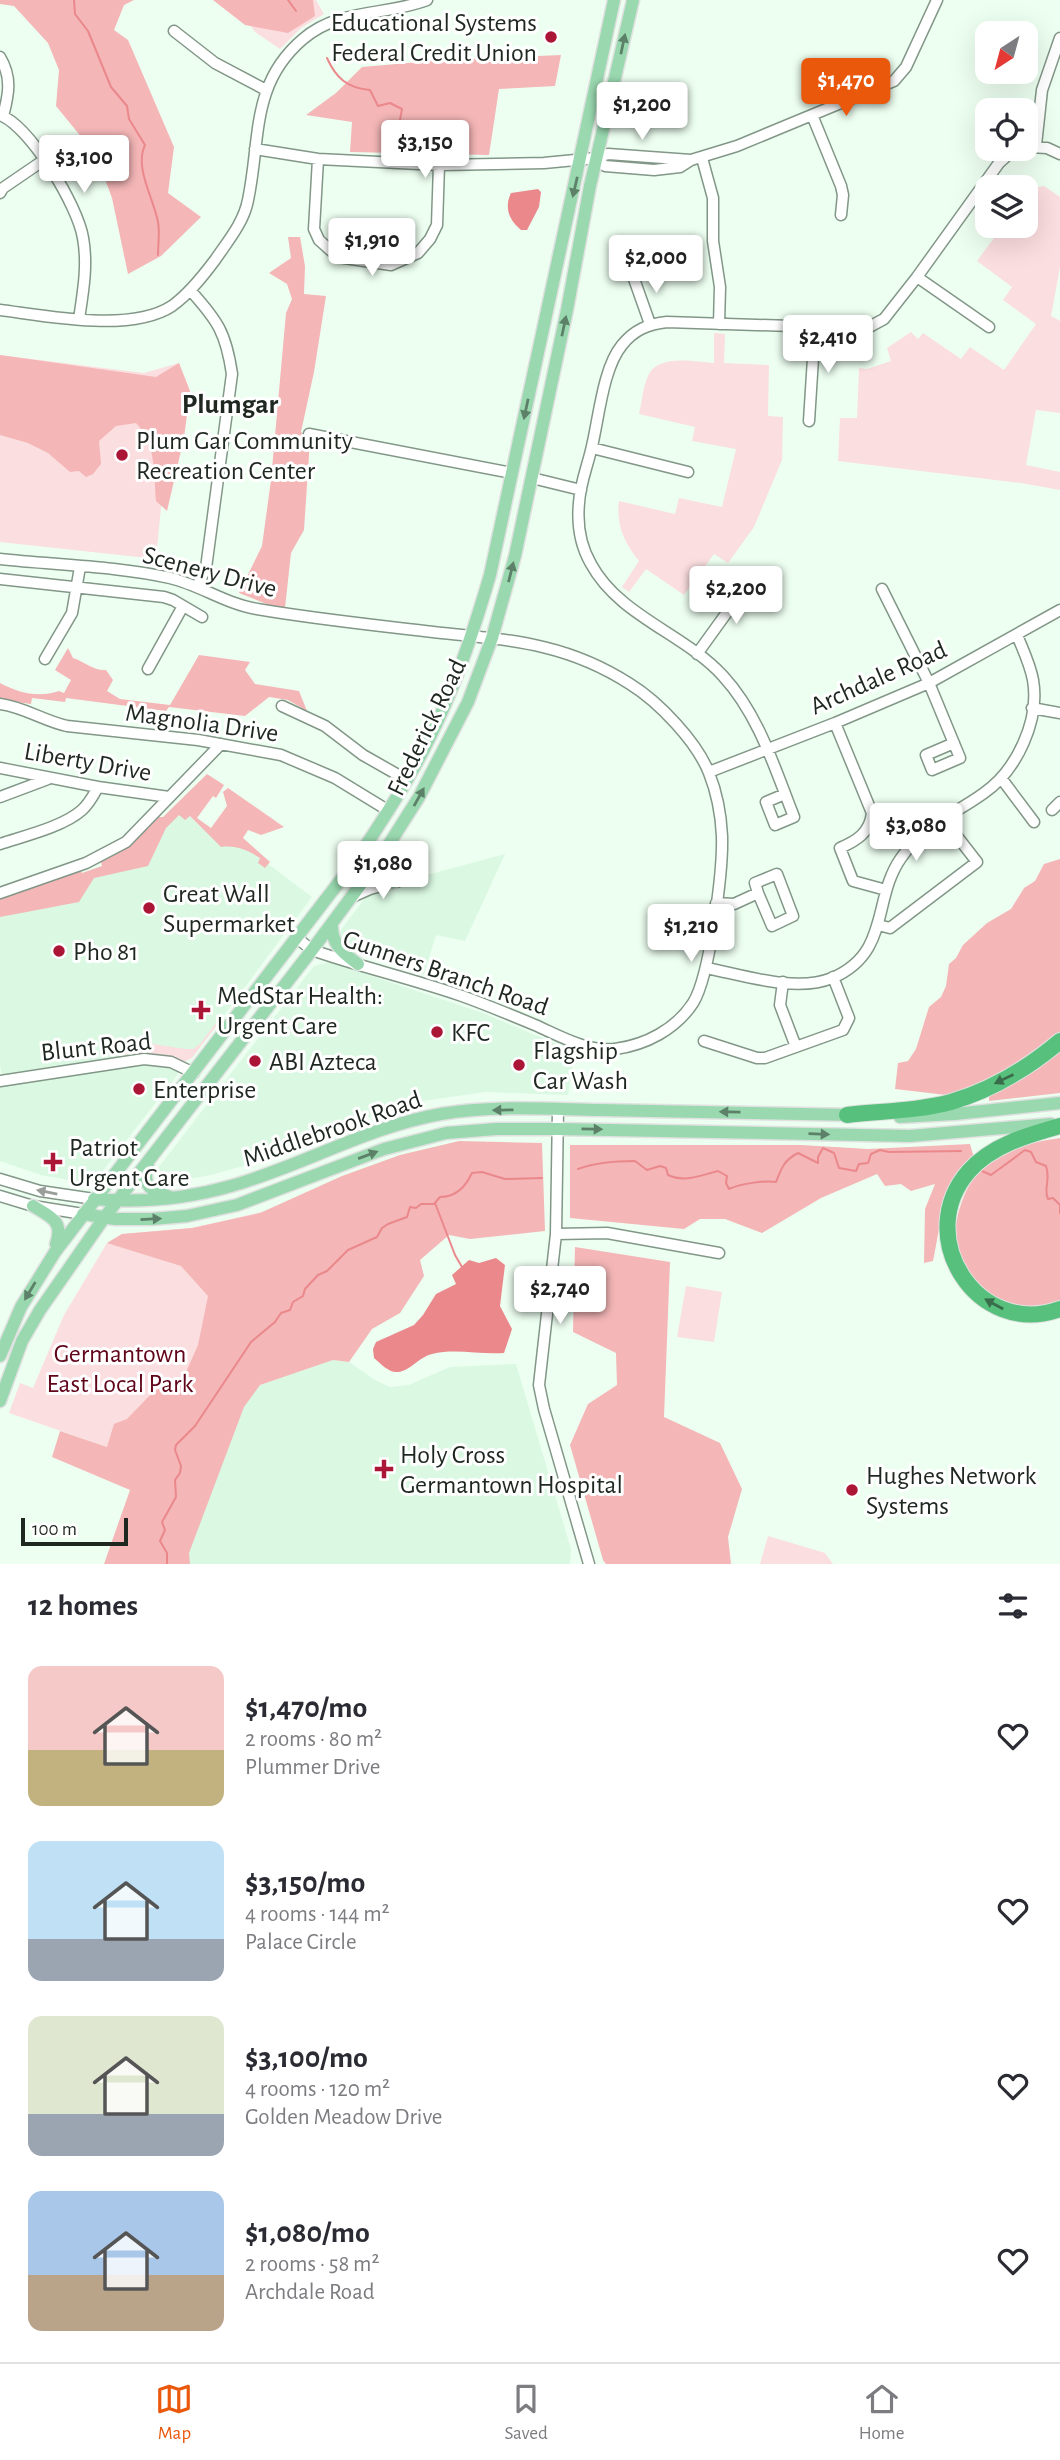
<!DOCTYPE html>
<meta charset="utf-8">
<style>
body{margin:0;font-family:"Alegreya Sans",sans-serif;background:#f7f7f7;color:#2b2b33;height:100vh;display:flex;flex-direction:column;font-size:26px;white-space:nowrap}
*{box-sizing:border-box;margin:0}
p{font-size:23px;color:#7c7c81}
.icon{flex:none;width:38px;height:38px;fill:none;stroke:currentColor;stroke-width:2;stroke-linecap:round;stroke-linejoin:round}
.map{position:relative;height:1564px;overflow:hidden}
.sheet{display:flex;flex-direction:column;background:#fff;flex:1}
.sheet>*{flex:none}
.needle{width:46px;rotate:216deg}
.tools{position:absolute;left:975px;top:21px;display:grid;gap:14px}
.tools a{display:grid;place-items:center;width:63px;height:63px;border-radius:14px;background:#fff;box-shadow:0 7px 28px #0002;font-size:35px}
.scale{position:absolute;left:21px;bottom:18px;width:107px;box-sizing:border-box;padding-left:7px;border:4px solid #1f2721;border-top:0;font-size:19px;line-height:24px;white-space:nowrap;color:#1f2721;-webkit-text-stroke:5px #fff;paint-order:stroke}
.price{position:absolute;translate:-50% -60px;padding:0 16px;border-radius:7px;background:#fff;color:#222;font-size:23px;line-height:46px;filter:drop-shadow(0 2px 4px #0008)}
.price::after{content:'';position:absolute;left:50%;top:42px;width:21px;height:16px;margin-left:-10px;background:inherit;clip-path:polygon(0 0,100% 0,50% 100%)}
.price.selected{background:#ea580c;color:#fff}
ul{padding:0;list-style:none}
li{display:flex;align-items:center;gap:21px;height:175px;padding:0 28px}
li span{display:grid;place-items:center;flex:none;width:196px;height:140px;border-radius:14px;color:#555}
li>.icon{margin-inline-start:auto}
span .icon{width:84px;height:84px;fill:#fffc;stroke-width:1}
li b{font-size:30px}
h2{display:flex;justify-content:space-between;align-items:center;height:84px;padding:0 28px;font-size:30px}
.dock{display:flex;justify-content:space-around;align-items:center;height:98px;border-top:2px solid #e1e1e2;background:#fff;font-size:19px;color:#7c7c81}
.dock a{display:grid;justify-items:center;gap:4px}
.dock .selected{color:#ea580c}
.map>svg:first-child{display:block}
</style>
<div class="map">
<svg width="1060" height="1564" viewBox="0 0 1060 1564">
<rect width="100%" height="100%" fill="#edfff1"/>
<path fill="#daf8e2" d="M181,808L219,844L235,839L312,897L192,1058L142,1053L2,1077L0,1065V905L133,861Z
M505,854L465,941L436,935L424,974L345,950L338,934L371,890Z
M329,962L483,1013L575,1052L568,1095L485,1092L423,1101L380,1113L375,1110L372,1116L240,1167L211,1175L160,1184L156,1178L158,1168L314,966Z
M151,1064L169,1066L179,1070L178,1074L94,1182L91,1184L41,1175L0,1161V1084Z
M333,1360L349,1362L375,1380L390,1387L409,1385L450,1367L516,1364L571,1549L570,1564H190L188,1553L245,1404L260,1385Z"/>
<path fill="#fbdedf" d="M226,0H316L324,14L301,28L280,49L255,32L240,12Z
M1044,186L1060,197V267L1051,316L1060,321V413L1036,410L1026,465L1060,472V490L1021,483L838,461L840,418H857L859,368L867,369L891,361L887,348L911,332L918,339L923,333L961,359L970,347L1004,370L1036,324L1003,300L1012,287L977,261L1003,226H1026V195L1030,189Z
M714,333L725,334L724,363L769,365L768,416L783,417L782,460L754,527L728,563L714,554L684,595L646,569L629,592L622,587L639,561C624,542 616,525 619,501L675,514L679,498L722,507L736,449L692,441L695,427L639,414C642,402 643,385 649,374C660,354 695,362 714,363Z
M0,355L144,373L179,363L190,392L168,436L156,559L0,542Z
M222,1015L224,1016L192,1058L184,1062L142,1053L124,1055L118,1051L121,1046L147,1043L185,1049H193L200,1044Z
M266,1211L159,1465L9,1413L20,1383L33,1388L64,1315L107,1243L122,1234L192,1228Z
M686,1286L722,1292L714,1342L677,1337Z
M768,1536L825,1553L833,1564H760Z"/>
<path fill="#f4b6b7" d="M0,0H134L124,5L114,30L128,40L174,147L168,193L201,217L161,256L128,274L112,198L96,155L56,106L59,70L48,43L14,6L0,4Z
M213,0H313L315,16L288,33L245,25Z
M561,55L555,86L499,89L489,155L350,152L352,122L306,115L336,93L362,67L442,60Z
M288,237H300L305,266L304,294L326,296L314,372L301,432L310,440L304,530L291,553L285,608L269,605L239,593L262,546L271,480L286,313L292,299L287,284L269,273L291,258Z
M0,355L156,377L179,363L190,391L184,438L167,511L156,501C154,474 156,443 136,423L116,426L99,441L101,464L93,474L86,477L79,471L70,472L48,453L28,443L0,435Z
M68,648L73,658C85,662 94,671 106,670L113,680L107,691L120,699L170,705L199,655L250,662L245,670L255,684L299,691L307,711L288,700L269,697L245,716L169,707L166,711L66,698L65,702L32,698L31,704L0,700V683C19,693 38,698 59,691L64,693L71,680L55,670Z
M207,774L224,785L216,798L213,796L197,818L211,828L227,806L223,792L228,788L284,827L261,835L248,830L243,838L270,862L265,868L258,863L260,858C247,850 237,845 221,847L190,816L185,820L179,815L166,828L148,866L94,878L79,902L0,917V897L80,869L82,873L102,866L101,862C124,851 141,835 159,817H163Z
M1060,859V1032L1032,1056L967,1090L946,1095L895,1089L898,1063L908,1061L916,1049L929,1007L941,997L946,986L949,964L956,958L963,945L987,923L1011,909L1024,888L1035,881L1044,864Z
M1060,1049V1093L989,1101V1096L1037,1069Z
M1060,1138V1305C1047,1309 1036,1308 1023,1307C996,1304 973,1288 960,1263C946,1238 963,1182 985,1165C1007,1148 1033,1142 1060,1138Z
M459,1141L542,1143L545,1231L470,1239L449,1235L420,1260L424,1276L400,1313L372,1329L349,1362L333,1360L260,1385L244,1407L189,1553L190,1564H104L130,1490L52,1457L60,1431L107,1447L114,1424L127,1419L154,1391L183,1379L198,1345L208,1296L181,1266L107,1243L122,1234L192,1228L260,1213L342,1176L400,1155Z
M970,1144L974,1158C943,1186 941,1223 933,1261L924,1263L925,1209L935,1184L911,1191L901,1184L885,1186L877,1174L821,1198L762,1233L725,1219H700L684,1229L570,1218V1145H801L868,1149Z
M575,1247L670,1262L664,1417L720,1443L742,1489L728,1537L731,1564H606L603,1560L570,1445L588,1404L617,1385L616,1353L573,1332Z"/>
<path fill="#ea888c" d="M538,189L541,192L539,207L527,230H521C509,220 504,208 511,193Z
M496,1258L505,1265L500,1306L512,1329L504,1353C480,1355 456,1348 432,1354C419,1357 410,1371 398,1372C389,1373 381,1364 374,1358L373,1349L376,1342L414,1325L423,1315L436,1294L456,1284L452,1275L469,1260L479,1263Z"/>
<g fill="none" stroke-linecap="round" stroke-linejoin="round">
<path stroke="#ea888c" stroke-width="2" d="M74,0L75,14L88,31L111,87L127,106L129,119L145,145C134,168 154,199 158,222C160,232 158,244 158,255
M288,0L296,11
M327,58C336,78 347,88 370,90L378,106L390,103L402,109L400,120L421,135L420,143
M578,1169C597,1162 616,1161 635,1161L647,1170L660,1166L666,1168L668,1175C685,1183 701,1175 718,1171L727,1176L726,1183L729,1189C739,1184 765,1180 776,1182C781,1169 784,1160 798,1153L818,1163V1157L823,1148L834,1153L839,1168L856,1171L859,1164L868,1163L871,1154L880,1150L889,1152L961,1151
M982,1171L991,1175L1025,1150L1031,1152L1036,1162L1046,1166C1051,1180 1043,1189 1048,1199L1053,1198L1060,1205
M435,1203L455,1255L462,1267
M1060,1207V1213
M167,1564V1553L160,1541L165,1530L162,1522L176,1497L175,1480L180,1473L181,1466L175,1450L176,1445L195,1426L251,1342L275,1322L281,1313L290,1310L293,1302L303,1296L305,1289L318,1275L327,1271L348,1250L377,1237L382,1228L388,1224L407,1217L410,1207L416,1208L421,1204H434L440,1197C456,1197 466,1186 472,1173L482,1172L505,1179L542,1178"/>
<defs>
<path id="minor" d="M174,31L215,63L266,90
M0,57C12,77 9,94 3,116
M0,115C30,126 78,206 83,238C88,265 83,292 79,319
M812,115L841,186L843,195L841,215
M1036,145L1042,90L1060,38
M1029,147L1047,148L1060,154
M255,149L318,159L439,165L544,163L596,158L608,154L691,160L737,146L894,81L906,67L937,0
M596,158L605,166L654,170L680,167L691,160
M702,158L713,198V241L720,287L719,324
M318,159L314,229L319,240L338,257L391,265L418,253L430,239L437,225L439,165
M0,193L3,188L44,160
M633,276L650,324
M917,277L989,327
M190,290C218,321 226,333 232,374L206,568L197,587
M0,310C47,316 131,333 172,306C189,294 203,276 215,260C228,241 244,222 248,200C261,139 250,84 303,39C339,8 386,16 427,0
M809,421L815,327
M309,434L512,473
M592,448L688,472
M532,478L581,490
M0,559C55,565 117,566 170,578C200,585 226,604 257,609C315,619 374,625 433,632C508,640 565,642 630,684C659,702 697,742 709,773C717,793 721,815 722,836C723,870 710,976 693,1003C676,1029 646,1045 615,1049C587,1052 560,1036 535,1025C511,1015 487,1005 462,996C413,979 361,967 312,950L297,938
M0,579L164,597L173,600L202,617
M882,589L929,683L960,758L932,770L926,755L954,743
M697,654L751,579
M45,659L72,613L80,567
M148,669L183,606
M0,704C24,707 44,721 67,726L198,740L281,755L335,778L389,811
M282,706L325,726L363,755L407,780
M1032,708L1060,713
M835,723L872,813C870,833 856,841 840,848L853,881L886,890
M0,768L98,787L169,797
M709,772L835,723L929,683L1060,610
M1001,778L1034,822
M785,794L766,802L775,825L794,817C775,769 759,715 723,676C685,634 619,616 591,564C580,545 577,524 579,503C580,483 588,465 592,446C599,417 603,368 622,345C634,330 648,324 667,322L851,328L871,326L884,319L917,277L999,163L1008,155L1021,149
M0,797L48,779
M1052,810L1060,802
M0,844C24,836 63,827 82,810C89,804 93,796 98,787
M0,893L86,863L126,842L221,744
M352,897L370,889L403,880
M716,903L734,904L758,893L755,883L777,874L793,916L772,926L758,893
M878,925L890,928L977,862L942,817
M706,968C743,975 796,993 832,978C891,953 872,899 901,858C926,822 951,817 984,793C1017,770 1040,720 1033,680C1030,664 1023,650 1017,635
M783,982L780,1005L796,1047
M704,1041L757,1058H765L843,1030L849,1018L833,977
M0,1081L144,1059L171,1062L194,1073
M558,1109L556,1234L539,1385L544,1409L589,1564
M0,1179L40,1191L94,1199
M0,1196L33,1206L83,1214
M556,1234L607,1233L719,1253"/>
<path id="major" d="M380,859V876L392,883
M332,924C331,944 343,953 358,964
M900,1117L955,1114L1060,1103
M148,1163C142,1186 149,1190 170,1197
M94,1199C140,1203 186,1199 231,1186C302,1166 367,1127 441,1114C493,1105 547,1109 600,1110C684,1111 769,1113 854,1115
M33,1206C51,1217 64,1221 56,1244
M83,1214L115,1219H152L187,1216L237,1205L384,1149L446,1133L496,1129H558L910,1136L1051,1124
M0,1356L21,1307L55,1252L356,860C381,823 406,785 426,745C454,691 473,633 490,575L614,0
M0,1401L22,1341L40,1310L104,1218L312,950L381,857L419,797L468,702L492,638L515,556L567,310L590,186L633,0"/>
<path id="highway" d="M847,1115C881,1111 918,1111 951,1102C991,1090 1028,1068 1060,1041
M1060,1126C1028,1135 992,1145 969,1171C912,1236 977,1339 1060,1309"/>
</defs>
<use href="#minor" stroke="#829787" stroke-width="13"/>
<use href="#major" stroke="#e0e1e0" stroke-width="15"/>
<use href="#highway" stroke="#e0e1e0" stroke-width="18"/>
<use href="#minor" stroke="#fff" stroke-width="10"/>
<use href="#major" stroke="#9ad9b0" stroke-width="12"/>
<use href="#highway" stroke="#57c07c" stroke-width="16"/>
</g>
<defs><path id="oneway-solid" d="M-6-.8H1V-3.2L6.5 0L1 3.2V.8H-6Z" transform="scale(1.75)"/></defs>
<g fill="#5c8068">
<use href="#oneway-solid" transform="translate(623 44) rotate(-78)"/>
<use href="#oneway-solid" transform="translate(575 187) rotate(103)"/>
<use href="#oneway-solid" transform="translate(564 326) rotate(-78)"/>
<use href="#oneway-solid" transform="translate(526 409) rotate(102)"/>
<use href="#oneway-solid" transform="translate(511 572) rotate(-76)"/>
<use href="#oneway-solid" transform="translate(419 797) rotate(-61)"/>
<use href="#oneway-solid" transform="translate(503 1110) rotate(179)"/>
<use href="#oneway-solid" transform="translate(730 1112) rotate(-179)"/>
<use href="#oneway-solid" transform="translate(592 1129) rotate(1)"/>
<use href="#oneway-solid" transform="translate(819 1134) rotate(2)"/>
<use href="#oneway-solid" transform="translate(368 1155) rotate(-20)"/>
<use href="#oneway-solid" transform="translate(151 1219) rotate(-3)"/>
<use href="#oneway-solid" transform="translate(30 1291) rotate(121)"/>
</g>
<g fill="#386c4a">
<use href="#oneway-solid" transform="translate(1004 1079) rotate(154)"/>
<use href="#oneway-solid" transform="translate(994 1304) rotate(-151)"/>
</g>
<use fill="#9a9e9b" href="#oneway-solid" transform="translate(47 1192) rotate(-169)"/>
<g fill="#ab1636" stroke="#fff" stroke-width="2.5">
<circle cx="551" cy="37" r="7"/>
<circle cx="122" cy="455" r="7"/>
<circle cx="149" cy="908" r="7"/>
<circle cx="59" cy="951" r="7"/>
<path d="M197.5 999.5h7v7h7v7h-7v7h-7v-7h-7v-7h7z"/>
<circle cx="437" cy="1032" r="7"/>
<circle cx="255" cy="1061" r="7"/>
<circle cx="519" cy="1065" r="7"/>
<circle cx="139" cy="1089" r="7"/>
<path d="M49.5 1151.5h7v7h7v7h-7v7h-7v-7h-7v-7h7z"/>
<path d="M380.5 1458.5h7v7h7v7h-7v7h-7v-7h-7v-7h7z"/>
<circle cx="852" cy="1490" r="7"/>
</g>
<g text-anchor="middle" stroke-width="6" stroke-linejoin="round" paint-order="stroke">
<g font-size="26" fill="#1f2721" stroke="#fff" text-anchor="start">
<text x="537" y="31" text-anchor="end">Educational Systems<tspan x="537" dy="30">Federal Credit Union</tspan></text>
<text x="136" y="449">Plum Gar Community<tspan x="136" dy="30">Recreation Center</tspan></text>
<text x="163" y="902">Great Wall<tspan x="163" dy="30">Supermarket</tspan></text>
<text x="73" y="960">Pho 81</text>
<text x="217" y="1004">MedStar Health:<tspan x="217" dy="30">Urgent Care</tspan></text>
<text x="451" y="1041">KFC</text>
<text x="533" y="1059">Flagship<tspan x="533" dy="30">Car Wash</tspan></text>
<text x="269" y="1070">ABI Azteca</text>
<text x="153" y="1098">Enterprise</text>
<text x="69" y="1156">Patriot<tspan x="69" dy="30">Urgent Care</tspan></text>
<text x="400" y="1463">Holy Cross<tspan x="400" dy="30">Germantown Hospital</tspan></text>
<text x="866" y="1484">Hughes Network<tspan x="866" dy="30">Systems</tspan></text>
</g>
<g font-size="26" fill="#1f2721" stroke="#fff">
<text transform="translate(210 571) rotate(15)" y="9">Scenery Drive</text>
<text transform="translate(878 677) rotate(-24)" y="9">Archdale Road</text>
<text transform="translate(202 722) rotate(8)" y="9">Magnolia Drive</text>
<text transform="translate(426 727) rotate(-64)" y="9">Frederick Road</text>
<text transform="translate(88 761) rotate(10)" y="9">Liberty Drive</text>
<text transform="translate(446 972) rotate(19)" y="9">Gunners Branch Road</text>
<text transform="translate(96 1046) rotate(-6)" y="9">Blunt Road</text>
<text transform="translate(332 1128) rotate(-19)" y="9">Middlebrook Road</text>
</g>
<g font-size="26" fill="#600419" stroke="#fff">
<text x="120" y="1362">Germantown<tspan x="120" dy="30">East Local Park</tspan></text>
</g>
<g font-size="28" font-weight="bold" fill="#1f2721" stroke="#fff">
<text x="230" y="413">Plumgar</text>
</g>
</g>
</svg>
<div class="tools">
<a><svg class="needle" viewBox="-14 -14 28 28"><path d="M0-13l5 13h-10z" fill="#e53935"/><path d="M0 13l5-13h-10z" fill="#7c7c81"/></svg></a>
<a><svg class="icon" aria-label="locate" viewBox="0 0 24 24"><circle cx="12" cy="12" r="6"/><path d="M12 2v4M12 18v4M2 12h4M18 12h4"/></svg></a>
<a><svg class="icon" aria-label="layers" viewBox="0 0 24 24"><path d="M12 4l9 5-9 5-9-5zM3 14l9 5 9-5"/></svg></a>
</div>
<div class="scale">100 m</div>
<b class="price selected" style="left:846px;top:118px">$1,470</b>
<b class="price" style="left:642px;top:142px">$1,200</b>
<b class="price" style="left:425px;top:180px">$3,150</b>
<b class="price" style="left:84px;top:195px">$3,100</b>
<b class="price" style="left:372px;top:278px">$1,910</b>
<b class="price" style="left:656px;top:295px">$2,000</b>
<b class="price" style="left:828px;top:375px">$2,410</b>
<b class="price" style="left:736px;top:626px">$2,200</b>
<b class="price" style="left:916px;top:863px">$3,080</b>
<b class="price" style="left:383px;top:901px">$1,080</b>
<b class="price" style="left:691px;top:964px">$1,210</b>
<b class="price" style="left:560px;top:1326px">$2,740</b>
</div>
<section class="sheet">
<h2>12 homes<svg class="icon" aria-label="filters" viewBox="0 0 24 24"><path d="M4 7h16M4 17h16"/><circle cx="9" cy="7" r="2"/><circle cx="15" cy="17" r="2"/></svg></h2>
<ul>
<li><span style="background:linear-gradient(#f6c9c9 60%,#c2b280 0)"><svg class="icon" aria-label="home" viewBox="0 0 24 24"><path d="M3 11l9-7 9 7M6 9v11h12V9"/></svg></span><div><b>$1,470/mo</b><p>2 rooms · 80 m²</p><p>Plummer Drive</p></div><svg class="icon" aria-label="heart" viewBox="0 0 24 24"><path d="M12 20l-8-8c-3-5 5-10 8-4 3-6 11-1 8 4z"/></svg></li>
<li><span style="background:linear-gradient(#bfe0f5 70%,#9aa5b1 0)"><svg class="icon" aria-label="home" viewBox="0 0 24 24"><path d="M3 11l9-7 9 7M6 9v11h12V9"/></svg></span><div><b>$3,150/mo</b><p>4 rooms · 144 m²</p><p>Palace Circle</p></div><svg class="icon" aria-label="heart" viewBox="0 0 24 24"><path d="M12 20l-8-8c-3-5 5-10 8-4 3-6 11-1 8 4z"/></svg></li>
<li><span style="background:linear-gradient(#dfe7d0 70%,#9aa5b1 0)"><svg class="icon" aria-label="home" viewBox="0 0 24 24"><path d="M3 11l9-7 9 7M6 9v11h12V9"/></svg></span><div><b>$3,100/mo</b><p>4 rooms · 120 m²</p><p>Golden Meadow Drive</p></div><svg class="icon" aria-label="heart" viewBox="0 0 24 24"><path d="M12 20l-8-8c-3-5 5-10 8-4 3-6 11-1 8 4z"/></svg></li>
<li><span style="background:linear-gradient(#a9c7e8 60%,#b9a48a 0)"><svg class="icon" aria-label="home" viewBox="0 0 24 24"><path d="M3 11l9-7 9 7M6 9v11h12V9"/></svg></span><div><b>$1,080/mo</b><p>2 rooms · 58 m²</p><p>Archdale Road</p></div><svg class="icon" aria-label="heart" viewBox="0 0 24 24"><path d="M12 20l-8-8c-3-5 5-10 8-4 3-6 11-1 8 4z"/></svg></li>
</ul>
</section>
<nav class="dock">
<a class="selected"><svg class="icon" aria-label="map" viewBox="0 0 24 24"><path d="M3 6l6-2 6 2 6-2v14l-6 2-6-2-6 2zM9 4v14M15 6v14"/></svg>Map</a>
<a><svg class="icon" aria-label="saved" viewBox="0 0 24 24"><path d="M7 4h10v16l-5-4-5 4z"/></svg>Saved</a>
<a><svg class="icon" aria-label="home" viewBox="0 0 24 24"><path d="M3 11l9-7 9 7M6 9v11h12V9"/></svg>Home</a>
</nav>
